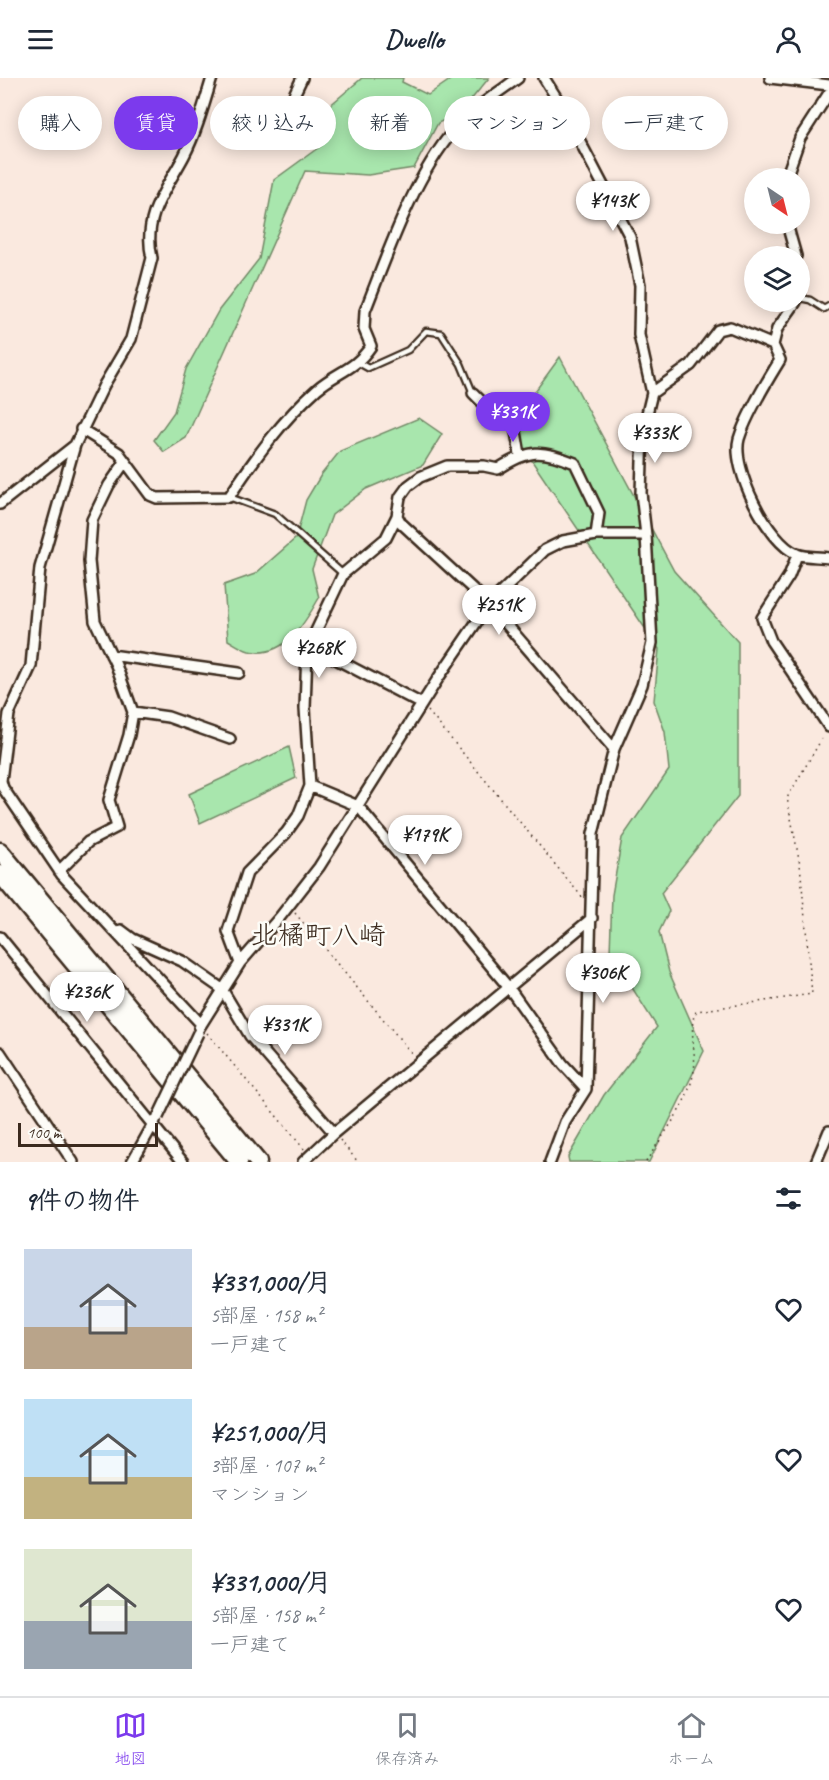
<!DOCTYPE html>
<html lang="ja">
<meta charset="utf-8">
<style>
body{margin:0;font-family:Caveat,"Klee One",sans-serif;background:#f6f6f7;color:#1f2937;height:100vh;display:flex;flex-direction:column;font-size:22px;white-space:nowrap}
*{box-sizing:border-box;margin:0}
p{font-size:20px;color:#747a83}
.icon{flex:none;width:33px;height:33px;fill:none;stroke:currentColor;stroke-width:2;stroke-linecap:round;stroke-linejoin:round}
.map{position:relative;height:1084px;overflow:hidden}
.panel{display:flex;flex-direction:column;background:#fff;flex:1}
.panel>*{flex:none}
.banner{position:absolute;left:18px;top:18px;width:794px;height:54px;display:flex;gap:12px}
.needle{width:39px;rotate:145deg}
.tools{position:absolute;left:744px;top:90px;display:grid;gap:12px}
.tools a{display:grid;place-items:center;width:66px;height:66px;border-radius:50%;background:#fff;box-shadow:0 3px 15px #0003;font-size:30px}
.scale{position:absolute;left:18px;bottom:15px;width:140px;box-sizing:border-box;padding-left:6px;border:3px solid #3b2a1e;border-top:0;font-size:16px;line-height:21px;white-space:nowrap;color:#3b2a1e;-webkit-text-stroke:4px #fdfcf7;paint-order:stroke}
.price{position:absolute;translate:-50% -51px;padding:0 14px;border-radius:21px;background:#fff;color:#222;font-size:20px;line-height:39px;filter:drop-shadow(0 2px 3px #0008)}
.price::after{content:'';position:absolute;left:50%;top:36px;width:18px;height:14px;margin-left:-9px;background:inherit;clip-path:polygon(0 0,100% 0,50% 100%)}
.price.on{background:#7c3aed;color:#fff}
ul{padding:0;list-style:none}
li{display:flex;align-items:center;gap:18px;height:150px;padding:0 24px}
li span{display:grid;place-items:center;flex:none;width:168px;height:120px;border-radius:0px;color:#555}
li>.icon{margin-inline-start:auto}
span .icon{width:72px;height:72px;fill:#fffc;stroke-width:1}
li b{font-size:26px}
h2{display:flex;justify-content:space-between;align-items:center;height:72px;padding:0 24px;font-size:26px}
.tag{padding:0 21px;border-radius:27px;background:#fff;box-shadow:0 3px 15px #0003;font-size:21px;line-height:54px}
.tag.on{background:#7c3aed;color:#fff}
header{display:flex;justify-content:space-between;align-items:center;height:78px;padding:0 24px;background:#fff;font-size:27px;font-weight:700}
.tabs{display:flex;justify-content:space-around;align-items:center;height:84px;border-top:2px solid #e0e1e3;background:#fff;font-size:16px;color:#747a83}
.tabs a{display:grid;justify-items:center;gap:3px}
.tabs .on{color:#7c3aed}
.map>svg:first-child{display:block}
</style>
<header><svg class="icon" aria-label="menu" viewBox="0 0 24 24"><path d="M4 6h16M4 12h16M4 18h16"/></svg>Dwello<svg class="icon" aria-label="person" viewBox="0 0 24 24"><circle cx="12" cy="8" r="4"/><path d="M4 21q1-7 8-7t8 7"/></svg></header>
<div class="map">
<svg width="829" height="1084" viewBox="0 0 829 1084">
<rect width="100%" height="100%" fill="#fae9df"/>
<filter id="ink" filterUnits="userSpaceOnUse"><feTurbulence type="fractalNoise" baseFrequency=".0167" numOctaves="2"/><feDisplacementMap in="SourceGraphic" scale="12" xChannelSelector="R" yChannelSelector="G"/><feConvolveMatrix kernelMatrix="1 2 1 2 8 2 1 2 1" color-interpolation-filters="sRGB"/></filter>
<g filter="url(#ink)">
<path fill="#a8e6ad" stroke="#728866" stroke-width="1.5" d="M362,0H403L402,4L428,17L453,0H489L461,34L438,45L414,90L368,97L305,93L186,360L164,374L154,362L174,334L186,291L219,232L259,181L274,102L322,67L321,35Z
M560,279L674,493L738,564V718L661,815L669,833L659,854L669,894L704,973L649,1084H569L568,1079L604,1017L657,949L610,875L612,817L622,760L669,692L665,654L654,623L659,571L509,349Z
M419,340L442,356L423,387L366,411L332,437L312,491L319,520C305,545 284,581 249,573C242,571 235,566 228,562L224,507L255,496L296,460L306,422L321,397L340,373Z
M289,669L296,700L200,745L189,716Z"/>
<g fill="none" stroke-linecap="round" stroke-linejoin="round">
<defs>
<path id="lane" d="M800,220L810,222L824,231L829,228
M359,285L368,290L408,272L426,253L441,255L461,286L473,315
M229,419L275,436L342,495"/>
<path id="street" d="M544,0L561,27L630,159L640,207L639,257L652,315L643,352L641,415L646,457L652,565L642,607L614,671L593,756L586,1011L565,1044L550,1084
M770,0L829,7
M292,21L302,0
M786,100L800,60L829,15
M787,146L796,178
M800,200V218
M796,224L777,251L773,267L780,282C767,303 746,338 739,361C731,390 768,465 797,476C806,480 819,478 829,480
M473,315L489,331L515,348L520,377
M652,315L691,287L718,252L730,249L773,267
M81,351L119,375L150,417L157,420L229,419C255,380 282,342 317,311C338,293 354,293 371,268L364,251L365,233C388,175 413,100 454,52C472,31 496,16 518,0
M0,426L75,367
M397,438L401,445L489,526L614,671
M797,477L789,498L762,540L771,563L829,649
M309,567L422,626
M111,577L239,595
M133,634L168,639L230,661
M310,708L358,728L509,910L563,986L586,1011
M59,793L88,764L117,749L109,722L129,657L133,634L116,587L95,543L89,483L92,442L109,407L125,384
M121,852L133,861L182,883L222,911L250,958L334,1055
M0,859L183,1084
M240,885L280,839L319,789L439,599L489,526L545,472L563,463L596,457H646
M201,946L62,797L3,710L1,703L9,636L31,588L40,490L75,367L104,307L131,261L152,180C142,139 166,112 184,78C197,53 204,26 212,0
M199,950L240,885L228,853L247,795L286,755L298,738L310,708L305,630L307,572L343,496L386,460L397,438L400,419L408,408L420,399L447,388H484L498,391C529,371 541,371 575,385L599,435L596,457
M0,974L73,1084
M132,1084L155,1043
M303,1084L334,1055L592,840
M816,1084L829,1053"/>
<path id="highway" d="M0,773L258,1084
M0,796L239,1084"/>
</defs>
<use href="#lane" stroke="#3b2a1e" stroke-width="9"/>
<use href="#street" stroke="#3b2a1e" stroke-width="14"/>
<use href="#highway" stroke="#3b2a1e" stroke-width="21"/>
<path stroke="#3b2a1e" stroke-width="1.5" stroke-dasharray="1.5 4.5" stroke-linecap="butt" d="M428,633L582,819
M295,835L413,977
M207,955L304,1071
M340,1062L358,1084
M646,1084C664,1053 687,1030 694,993C697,977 687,943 697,933L812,916L800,786L787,720L824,657"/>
<use href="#lane" stroke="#fdfcf7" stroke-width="4.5"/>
<use href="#street" stroke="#fdfcf7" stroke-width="9"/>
<use href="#highway" stroke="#fdfcf7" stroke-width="16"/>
<defs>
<path id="street-bridge" d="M158,1039L198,955"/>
</defs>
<use href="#street-bridge" stroke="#3b2a1e" stroke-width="14" stroke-linecap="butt"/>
<use href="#street-bridge" stroke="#fdfcf7" stroke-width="9"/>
</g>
</g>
<g text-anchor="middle" stroke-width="5" stroke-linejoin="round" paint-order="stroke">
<g font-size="27" fill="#3b2a1e" stroke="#fdfcf7">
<text x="318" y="866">北橘町八崎</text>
</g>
</g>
</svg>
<div class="tools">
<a><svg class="needle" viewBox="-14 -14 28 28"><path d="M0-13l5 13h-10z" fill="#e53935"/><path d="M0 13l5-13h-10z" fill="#747a83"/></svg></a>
<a><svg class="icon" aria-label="layers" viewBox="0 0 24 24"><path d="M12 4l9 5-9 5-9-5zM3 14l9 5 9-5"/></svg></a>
</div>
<div class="scale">100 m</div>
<b class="price" style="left:613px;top:154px">¥143K</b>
<b class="price on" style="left:513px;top:365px">¥331K</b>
<b class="price" style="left:655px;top:386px">¥333K</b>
<b class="price" style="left:499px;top:558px">¥251K</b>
<b class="price" style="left:319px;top:601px">¥268K</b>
<b class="price" style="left:425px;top:788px">¥179K</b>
<b class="price" style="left:603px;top:926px">¥306K</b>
<b class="price" style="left:87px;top:945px">¥236K</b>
<b class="price" style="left:285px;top:978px">¥331K</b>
<div class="banner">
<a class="tag">購入</a>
<a class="tag on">賃貸</a>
<a class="tag">絞り込み</a>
<a class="tag">新着</a>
<a class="tag">マンション</a>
<a class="tag">一戸建て</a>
</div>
</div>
<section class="panel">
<h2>9件の物件<svg class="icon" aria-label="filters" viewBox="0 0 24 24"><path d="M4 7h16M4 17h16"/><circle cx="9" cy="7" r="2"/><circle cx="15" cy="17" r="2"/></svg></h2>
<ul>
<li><span style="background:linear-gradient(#c9d6e8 65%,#b9a48a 0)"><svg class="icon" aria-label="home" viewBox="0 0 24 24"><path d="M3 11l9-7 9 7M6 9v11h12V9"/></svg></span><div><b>¥331,000/月</b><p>5部屋 · 158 m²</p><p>一戸建て</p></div><svg class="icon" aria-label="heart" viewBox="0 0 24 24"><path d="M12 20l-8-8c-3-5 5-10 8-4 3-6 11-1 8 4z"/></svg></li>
<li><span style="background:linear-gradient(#bfe0f5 65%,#c2b280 0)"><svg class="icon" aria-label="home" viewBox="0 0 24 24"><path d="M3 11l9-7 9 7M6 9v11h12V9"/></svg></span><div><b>¥251,000/月</b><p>3部屋 · 107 m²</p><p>マンション</p></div><svg class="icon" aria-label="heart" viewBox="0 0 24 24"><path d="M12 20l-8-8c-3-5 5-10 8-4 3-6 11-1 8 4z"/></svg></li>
<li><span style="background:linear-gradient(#dfe7d0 60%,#9aa5b1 0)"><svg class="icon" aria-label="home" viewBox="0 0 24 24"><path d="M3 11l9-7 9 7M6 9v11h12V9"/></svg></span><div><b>¥331,000/月</b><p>5部屋 · 158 m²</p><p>一戸建て</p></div><svg class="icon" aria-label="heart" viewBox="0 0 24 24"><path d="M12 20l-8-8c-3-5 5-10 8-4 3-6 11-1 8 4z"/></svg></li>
</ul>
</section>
<nav class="tabs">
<a class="on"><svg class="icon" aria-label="map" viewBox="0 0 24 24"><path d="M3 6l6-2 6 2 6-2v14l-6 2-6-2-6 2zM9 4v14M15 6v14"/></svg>地図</a>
<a><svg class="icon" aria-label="saved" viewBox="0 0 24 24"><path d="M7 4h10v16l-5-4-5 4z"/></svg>保存済み</a>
<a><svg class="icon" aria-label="home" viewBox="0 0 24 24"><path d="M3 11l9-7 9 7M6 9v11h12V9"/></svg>ホーム</a>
</nav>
